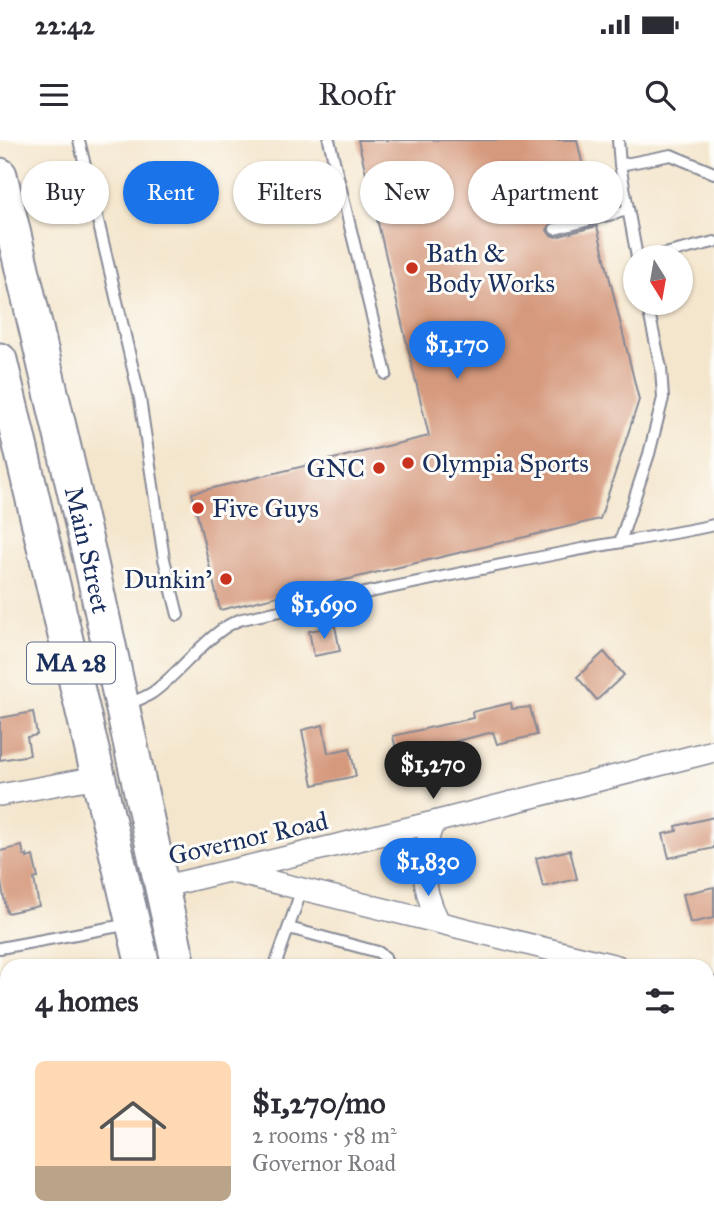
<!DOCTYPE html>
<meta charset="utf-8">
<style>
body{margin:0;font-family:"IM FELL Great Primer",serif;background:#f7f7f7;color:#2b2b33;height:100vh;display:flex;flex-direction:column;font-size:26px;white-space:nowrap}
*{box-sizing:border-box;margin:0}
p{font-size:23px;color:#7c7c81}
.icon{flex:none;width:38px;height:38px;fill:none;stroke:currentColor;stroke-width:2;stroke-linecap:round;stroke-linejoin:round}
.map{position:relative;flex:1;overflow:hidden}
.drawer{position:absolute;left:0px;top:819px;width:714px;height:273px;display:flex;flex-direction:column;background:#fff;border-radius:21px 21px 0 0;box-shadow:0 2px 5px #0004}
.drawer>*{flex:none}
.guide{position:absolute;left:21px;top:21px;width:672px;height:63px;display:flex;gap:14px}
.needle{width:46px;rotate:169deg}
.tools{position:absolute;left:623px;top:105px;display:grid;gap:14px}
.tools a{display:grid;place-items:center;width:70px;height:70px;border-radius:50%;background:#fff;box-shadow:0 2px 5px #0004;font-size:35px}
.price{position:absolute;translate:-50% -60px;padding:0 16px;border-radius:24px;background:#1a73e8;color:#fff;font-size:23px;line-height:46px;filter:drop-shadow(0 2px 4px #0008)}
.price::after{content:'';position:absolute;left:50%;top:42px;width:21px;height:16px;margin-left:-10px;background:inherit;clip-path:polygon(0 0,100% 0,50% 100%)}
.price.active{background:#222;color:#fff}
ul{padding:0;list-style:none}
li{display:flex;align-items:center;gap:21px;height:175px;padding:0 35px}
li span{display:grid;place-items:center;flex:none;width:196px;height:140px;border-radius:10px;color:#555}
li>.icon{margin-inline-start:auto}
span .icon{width:84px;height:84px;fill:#fffc;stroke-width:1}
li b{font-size:30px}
h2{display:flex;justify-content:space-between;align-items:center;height:84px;padding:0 35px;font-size:30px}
.tag{padding:0 24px;border-radius:32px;background:#fff;box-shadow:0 2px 5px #0004;font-size:24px;line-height:63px}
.tag.active{background:#1a73e8;color:#fff}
.status{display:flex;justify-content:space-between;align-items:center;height:49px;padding:0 35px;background:#fff;direction:ltr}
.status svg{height:19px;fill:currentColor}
header{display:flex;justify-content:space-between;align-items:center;height:91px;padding:0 35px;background:#fff;font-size:32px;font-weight:600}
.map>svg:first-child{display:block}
</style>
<div class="status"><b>22:42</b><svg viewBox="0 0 49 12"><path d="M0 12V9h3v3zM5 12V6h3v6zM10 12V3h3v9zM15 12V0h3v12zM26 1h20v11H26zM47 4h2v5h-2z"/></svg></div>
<header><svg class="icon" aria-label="menu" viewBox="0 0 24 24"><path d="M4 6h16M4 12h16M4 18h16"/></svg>Roofr<svg class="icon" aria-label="search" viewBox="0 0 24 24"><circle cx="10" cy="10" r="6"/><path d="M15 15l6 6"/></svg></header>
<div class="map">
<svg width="714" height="1092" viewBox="0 0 714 1092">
<rect width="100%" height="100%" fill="#fdfcf7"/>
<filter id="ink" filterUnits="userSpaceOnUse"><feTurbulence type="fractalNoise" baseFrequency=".0143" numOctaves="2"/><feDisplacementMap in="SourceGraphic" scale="14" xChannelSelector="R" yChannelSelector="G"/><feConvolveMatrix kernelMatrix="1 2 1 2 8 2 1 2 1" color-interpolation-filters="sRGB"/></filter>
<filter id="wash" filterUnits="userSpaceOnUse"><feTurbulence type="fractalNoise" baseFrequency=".00686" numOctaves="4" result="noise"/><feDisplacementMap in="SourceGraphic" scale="28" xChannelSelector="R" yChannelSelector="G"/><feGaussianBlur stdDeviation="1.57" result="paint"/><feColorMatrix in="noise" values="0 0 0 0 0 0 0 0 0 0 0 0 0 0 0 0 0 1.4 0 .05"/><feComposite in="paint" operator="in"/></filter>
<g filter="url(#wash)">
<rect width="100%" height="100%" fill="#f4e6cd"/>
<g id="blocks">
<path fill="#d5997d" d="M358,0H577L593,71L552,82L547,90L550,95L556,97L597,86L639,260L600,379L220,470L192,353L429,296Z
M335,486L340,511L314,516L309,491Z
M604,512L624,535L597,560L577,537Z
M511,563L512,569L530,567L537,595L497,604L493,592L445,604L446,609L436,611L438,619L400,627L393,596L473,578L472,572Z
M33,572L37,595L27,597L30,615L0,620V578Z
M323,585L328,613L350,608L356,636L313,645L302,590Z
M714,677V708L669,718L663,694L677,691L676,686Z
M22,706L24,716L27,715V718L33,716L38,738L34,739L39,766L7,773L0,738V711Z
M570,710L577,739L543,747L536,718Z
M714,747V778L690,783L683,754Z"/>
</g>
</g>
<g filter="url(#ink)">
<use href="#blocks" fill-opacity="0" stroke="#888a96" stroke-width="2"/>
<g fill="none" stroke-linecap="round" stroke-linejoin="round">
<defs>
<path id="service" d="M79,0L140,259L164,419L178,475
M329,0L386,234
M618,0L620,25L671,15L714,33
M620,25L637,117
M555,89L628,70
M652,117L714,102
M620,402L649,314L663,258L661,228L647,163
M126,565C135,561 144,558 152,553C179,535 210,489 242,479C350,456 458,433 567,412C616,402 665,396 714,385
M289,788L378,812L385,817L388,826
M0,808L130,784
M275,826L302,749
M0,1076L3,1092
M83,1092L125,1085"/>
<path id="minor" d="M0,655L98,637
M434,682C419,716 422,750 439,782
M232,732L617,826
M161,747L434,682L714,611
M707,846L714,848"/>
<path id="tertiary" d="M609,1085L647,1092"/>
<g id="primary">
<path id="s1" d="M0,35L89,414L179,826"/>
<path d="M0,220L143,826"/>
<path d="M205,1085L207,1092"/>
<path d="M239,1085L241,1092"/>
</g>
</defs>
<use href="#service" stroke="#888a96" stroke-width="14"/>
<use href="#minor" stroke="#888a96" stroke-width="24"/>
<use href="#tertiary" stroke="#888a96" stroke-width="30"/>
<use href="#primary" stroke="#888a96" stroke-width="37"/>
<use href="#service" stroke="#fff" stroke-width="10"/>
<use href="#minor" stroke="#fff" stroke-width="21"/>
<use href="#tertiary" stroke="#fff" stroke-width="26"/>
<use href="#primary" stroke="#fff" stroke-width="33"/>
</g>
</g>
<g fill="#c8321e" stroke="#fdfcf7" stroke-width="2.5">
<circle cx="412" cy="128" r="7"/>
<circle cx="408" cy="323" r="7"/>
<circle cx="379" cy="328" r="7"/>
<circle cx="198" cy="368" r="7"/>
<circle cx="226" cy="439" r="7"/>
</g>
<g text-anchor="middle" stroke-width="6" stroke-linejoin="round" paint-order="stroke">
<rect fill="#fdfcf7" stroke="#5f6c8c" stroke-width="2" x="27" y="502.5" width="88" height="41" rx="5"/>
<g font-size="24" font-weight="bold" fill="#1b2f5e">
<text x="71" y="531">MA 28</text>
</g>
<g font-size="26" fill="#1b2f5e" stroke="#fdfcf7" text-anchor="start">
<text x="426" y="122">Bath &amp;<tspan x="426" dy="30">Body Works</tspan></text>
<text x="422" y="332">Olympia Sports</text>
<text x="365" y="337" text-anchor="end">GNC</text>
<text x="212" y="377">Five Guys</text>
<text x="212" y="448" text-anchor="end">Dunkin'</text>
</g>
<g font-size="26" fill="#1b2f5e" stroke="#fdfcf7">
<text dy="9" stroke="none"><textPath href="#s1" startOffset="385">Main Street</textPath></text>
<text transform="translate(248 698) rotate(-13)" y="9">Governor Road</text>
</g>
</g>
</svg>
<div class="tools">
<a><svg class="needle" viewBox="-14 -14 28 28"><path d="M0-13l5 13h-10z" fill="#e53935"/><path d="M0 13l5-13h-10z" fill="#7c7c81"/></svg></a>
</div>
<b class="price" style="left:457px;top:241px">$1,170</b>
<b class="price" style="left:324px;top:501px">$1,690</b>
<b class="price active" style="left:433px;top:661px">$1,270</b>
<b class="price" style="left:428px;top:758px">$1,830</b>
<div class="guide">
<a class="tag">Buy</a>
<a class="tag active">Rent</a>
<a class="tag">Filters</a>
<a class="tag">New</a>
<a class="tag">Apartment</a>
</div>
<section class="drawer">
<h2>4 homes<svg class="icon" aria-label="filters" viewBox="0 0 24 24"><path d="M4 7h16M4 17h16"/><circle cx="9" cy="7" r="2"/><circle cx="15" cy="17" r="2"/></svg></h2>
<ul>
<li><span style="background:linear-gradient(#ffd9b3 75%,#b9a48a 0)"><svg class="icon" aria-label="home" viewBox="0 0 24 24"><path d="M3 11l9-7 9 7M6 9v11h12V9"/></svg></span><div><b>$1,270/mo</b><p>2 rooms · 58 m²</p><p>Governor Road</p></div></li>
</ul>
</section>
</div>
